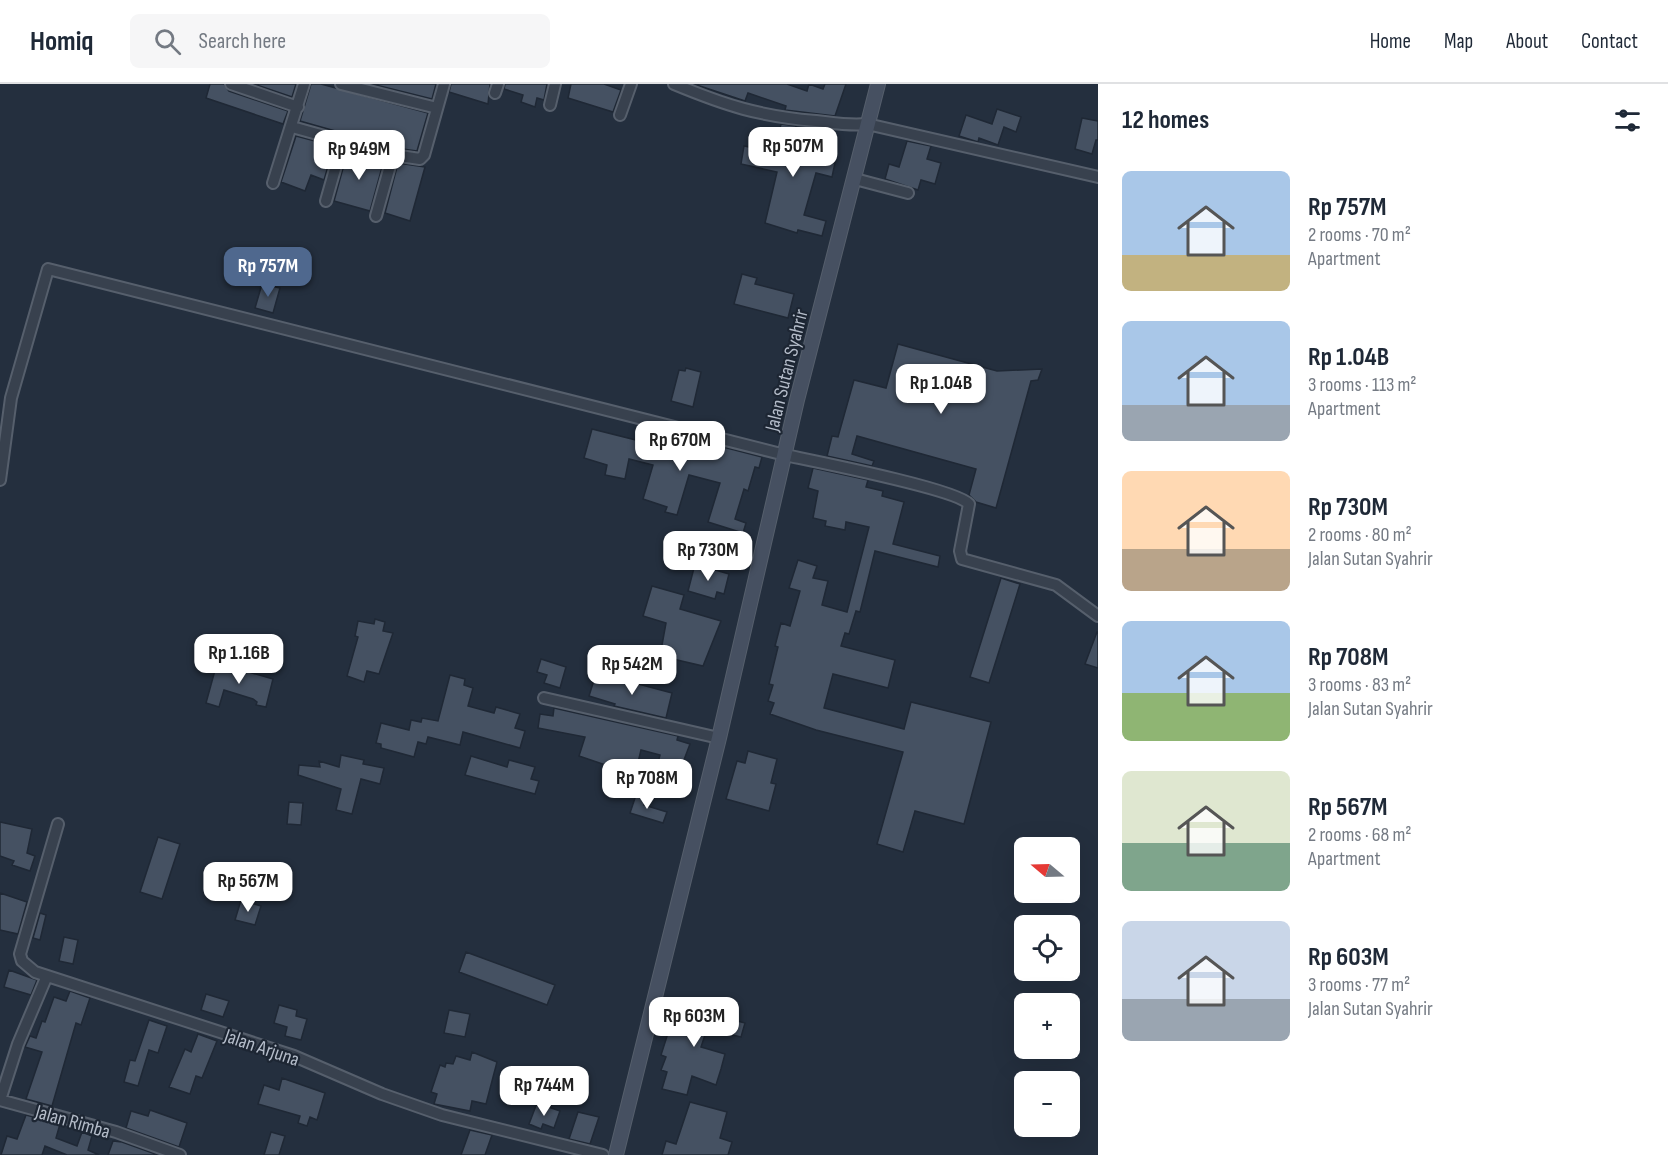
<!DOCTYPE html>
<meta charset="utf-8">
<style>
body{margin:0;font-family:"Sofia Sans Condensed",sans-serif;background:#f6f6f7;color:#1f2937;height:100vh;display:flex;flex-direction:column;font-size:22px;white-space:nowrap}
*{box-sizing:border-box;margin:0}
p{font-size:20px;color:#747a83}
.icon{flex:none;width:33px;height:33px;fill:none;stroke:currentColor;stroke-width:2;stroke-linecap:round;stroke-linejoin:round}
.map{position:relative;flex:1;overflow:hidden}
.details{display:flex;flex-direction:column;background:#fff;width:570px}
.details>*{flex:none}
.needle{width:39px;rotate:289deg}
.controls{position:absolute;left:1014px;top:753px;display:grid;gap:12px}
.controls a{display:grid;place-items:center;width:66px;height:66px;border-radius:9px;background:#fff;box-shadow:0 6px 24px #0002;font-size:30px}
.price{position:absolute;translate:-50% -51px;padding:0 14px;border-radius:12px;background:#fff;color:#222;font-size:20px;line-height:39px;filter:drop-shadow(0 2px 3px #0008)}
.price::after{content:'';position:absolute;left:50%;top:36px;width:18px;height:14px;margin-left:-9px;background:inherit;clip-path:polygon(0 0,100% 0,50% 100%)}
.price.on{background:#4f688e;color:#fff}
ul{padding:0;list-style:none}
li{display:flex;align-items:center;gap:18px;height:150px;padding:0 24px}
li span{display:grid;place-items:center;flex:none;width:168px;height:120px;border-radius:9px;color:#555}
li>.icon{margin-inline-start:auto}
span .icon{width:72px;height:72px;fill:#fffc;stroke-width:1}
li b{font-size:26px}
h2{display:flex;justify-content:space-between;align-items:center;height:72px;padding:0 24px;font-size:26px}
header{display:flex;align-items:center;gap:36px;box-sizing:border-box;height:84px;padding:0 30px;background:#fff;border-bottom:2px solid #e0e1e3}
header strong{font-size:28px}
nav{display:flex;gap:33px;margin-inline-start:auto;font-size:21px}
.search{width:420px;height:54px;background:#f6f6f7;display:flex;align-items:center;gap:15px;box-sizing:border-box;padding:0 21px;border-radius:9px;color:#747a83;font-size:22px}
main{display:flex;flex:1;min-height:0}
.map>svg:first-child{display:block}
</style>
<header>
<strong>Homiq</strong>
<div class="search"><svg class="icon" aria-label="search" viewBox="0 0 24 24"><circle cx="10" cy="10" r="6"/><path d="M15 15l6 6"/></svg>Search here</div>
<nav><a>Home</a><a>Map</a><a>About</a><a>Contact</a></nav>
</header>
<main>
<div class="map">
<svg width="1098" height="1071" viewBox="0 0 1098 1071">
<rect width="100%" height="100%" fill="#242f3e"/>
<path fill="#455162" stroke="#1f2835" stroke-width="1.5" d="M210,0H224L229,7L288,27L283,40L206,14Z
M254,0H296L292,13Z
M311,0H321L428,29L417,67L395,64L300,37Z
M372,0H436L432,15Z
M451,0H490L488,20L449,8Z
M505,0H547L544,16L537,14L535,23L521,18L523,11L504,5Z
M571,0H604L621,6L613,28L568,14Z
M694,0H787L807,7L809,0L823,5L825,0H846L835,32L785,26L786,22L748,9L745,17Z
M997,25L1021,33L1016,48L1004,43L998,61L979,54L978,58L959,52L966,31L992,40Z
M1082,34L1098,37V56H1096L1092,70L1075,65Z
M781,40L796,42L794,50L835,61L830,78L835,79L832,93L816,89L804,131L826,137L822,152L798,146L797,149L765,139L777,88L741,80L744,62L774,68Z
M296,52L334,62L324,96L311,91L305,107L281,98Z
M907,57L931,62L927,75L941,79L935,100L921,96L918,106L885,95L889,80L899,83Z
M348,66L384,76L370,127L334,117Z
M398,79L425,83L410,137L385,129Z
M742,190L757,194L755,200L794,210L788,234L734,220Z
M262,200L280,204L273,229L255,224Z
M898,260L997,287L1042,285L1038,296L1031,297L996,424L976,418L969,411L976,385L857,352L852,370L874,377L872,382L827,372L832,352L838,353L854,296L886,304Z
M686,284L701,288L693,323L671,317L679,286L685,287Z
M592,345L636,356L637,353L648,356L647,361L683,372L687,354L703,358L702,364L721,370L723,363L762,373L759,384L755,383L748,407L744,405L735,435L746,439L743,449L708,438L720,399L689,391L677,431L665,428L667,423L643,415L653,381L629,375L625,395L605,391L607,381L584,374Z
M813,384L868,396L866,403L883,407L882,412L904,418L893,460L940,472L938,483L875,467L860,528L856,527L849,550L845,549L841,562L895,576L888,604L833,590L824,624L904,645L911,618L991,638L964,740L915,727L903,768L877,760L903,668L816,646L770,630L774,619L768,617L773,601L769,600L778,563L775,562L781,539L790,542L800,507L789,504L798,476L817,482L813,494L828,497L822,521L847,528L869,443L846,438L845,446L825,442L826,437L813,434L818,407L808,404Z
M695,480L729,490L724,510L717,508L715,515L688,507Z
M1001,494L1020,500L989,599L970,593Z
M652,502L684,511L680,525L721,537L703,582L660,572L666,539L643,532Z
M375,535L385,538L383,547L393,549L379,590L367,587L364,598L347,592L358,553L355,552L358,537L374,540Z
M1097,548H1098V584L1085,580Z
M541,575L566,583L560,604L544,599L547,591L537,588Z
M217,579L273,595L266,623L256,621L257,618L253,615L224,606L219,623L206,619Z
M601,590L672,609L666,634L614,622L615,620L589,612L594,596L599,598Z
M450,591L465,595L464,601L473,604L468,622L494,629L496,623L520,630L515,644L525,647L520,664L463,648L460,661L428,653L426,660L418,658L414,673L381,664V660L376,659L381,639L409,646L411,636L421,638L422,634L438,637Z
M554,624L678,652L677,656L690,660L676,697L655,691L660,671L641,666L635,691L579,672L585,653L538,644L540,630L553,632Z
M748,667L777,675L771,699L776,700L769,727L726,715L737,677L745,679Z
M341,671L364,676L363,680L384,684L380,700L361,695L352,730L336,726L341,705L298,691L299,681L320,683L319,677L339,683Z
M471,672L507,683L509,676L535,683L531,695L539,697L535,710L465,691Z
M636,711L646,714L644,721L667,728L663,739L630,729Z
M289,718L303,719L301,741L287,740Z
M0,738L32,745L27,769L35,772L30,787L12,781L14,777L0,772Z
M158,753L180,760L162,815L140,808Z
M0,809L27,818L18,850L0,846Z
M241,816L261,822L255,841L235,836Z
M40,829L46,831L40,856L33,854Z
M64,853L78,856L73,880L59,877Z
M466,868L555,901L547,921L459,888Z
M9,886L37,896L31,911L4,903Z
M70,907L90,914L81,941L76,939L52,1022L26,1015L42,968L25,963L30,952L36,954L42,937L45,938L54,913L66,917Z
M206,910L229,917L223,933L201,926Z
M279,921L297,926L296,932L307,935L301,956L285,952L287,943L274,939Z
M677,921L745,939L741,953L707,945L701,963L725,970L721,985L716,1001L692,992L687,1011L662,1005L667,988L661,986L666,973L661,971Z
M449,926L470,930L465,953L444,949Z
M149,936L167,942L158,969L149,966L138,1002L124,998L130,976L135,977Z
M198,950L217,957L202,994L196,992L190,1010L169,1003L185,965L191,968Z
M472,968L497,978L486,1020L472,1017L470,1027L434,1020L437,1010L431,1008L440,981L445,983L446,979L453,980L456,972L470,976Z
M282,994L325,1009L317,1036L310,1033L307,1042L298,1039L300,1032L258,1020L264,1001L279,1006Z
M690,1018L727,1028L720,1054L732,1058L728,1071H662L666,1057L676,1060Z
M537,1019L560,1027L554,1044L543,1040L541,1045L529,1040Z
M150,1026L187,1039L179,1063L126,1044L131,1027L148,1032Z
M578,1028L599,1033L590,1060L569,1055Z
M26,1031L60,1040L56,1054L77,1062L82,1048L92,1052L88,1066L99,1071H67L45,1062L42,1071H1L7,1052L17,1055Z
M470,1046L492,1051L485,1071H461Z
M271,1048L285,1052L279,1071H264Z
M113,1057L122,1058L158,1071H108Z"/>
<g fill="none" stroke-linecap="round" stroke-linejoin="round">
<defs>
<path id="street" d="M231,0L298,23
M341,0L437,24
M674,0C727,22 759,32 816,37C834,39 849,42 867,40L1098,93
M495,9L498,0
M550,21L555,0
M620,31L631,0
M292,43L393,71L420,75L424,71L444,0
M855,95L908,109
M273,99L304,0
M326,117L343,57
M376,132L393,71
M0,396L11,314L48,185L785,371C813,377 956,405 969,420L960,467L962,475L1056,501L1098,532
M544,614L719,654
M58,740L20,870L22,877L35,888L294,972L382,1010L442,1031L603,1071
M0,1016L116,1048L180,1071
M0,1016L18,960L46,894"/>
<path id="secondary" d="M616,1071L719,654L797,316L878,0"/>
</defs>
<use href="#street" stroke="#565f6c" stroke-width="14"/>
<use href="#secondary" stroke="#565f6c" stroke-width="16"/>
<use href="#street" stroke="#38414e" stroke-width="10"/>
<use href="#secondary" stroke="#465061" stroke-width="14"/>
</g>
<g text-anchor="middle" stroke-width="4.5" stroke-linejoin="round" paint-order="stroke">
<g font-size="20" fill="#b4bcc9" stroke="#1d2633">
<text transform="translate(786 286) rotate(-76)" y="7">Jalan Sutan Syahrir</text>
<text transform="translate(262 963) rotate(19)" y="7">Jalan Arjuna</text>
<text transform="translate(73 1037) rotate(16)" y="7">Jalan Rimba</text>
</g>
</g>
</svg>
<div class="controls">
<a><svg class="needle" viewBox="-14 -14 28 28"><path d="M0-13l5 13h-10z" fill="#e53935"/><path d="M0 13l5-13h-10z" fill="#747a83"/></svg></a>
<a><svg class="icon" aria-label="locate" viewBox="0 0 24 24"><circle cx="12" cy="12" r="6"/><path d="M12 2v4M12 18v4M2 12h4M18 12h4"/></svg></a>
<a>+</a>
<a>−</a>
</div>
<b class="price" style="left:793px;top:94px">Rp 507M</b>
<b class="price" style="left:359px;top:97px">Rp 949M</b>
<b class="price on" style="left:268px;top:214px">Rp 757M</b>
<b class="price" style="left:941px;top:331px">Rp 1.04B</b>
<b class="price" style="left:680px;top:388px">Rp 670M</b>
<b class="price" style="left:708px;top:498px">Rp 730M</b>
<b class="price" style="left:239px;top:601px">Rp 1.16B</b>
<b class="price" style="left:632px;top:612px">Rp 542M</b>
<b class="price" style="left:647px;top:726px">Rp 708M</b>
<b class="price" style="left:248px;top:829px">Rp 567M</b>
<b class="price" style="left:694px;top:964px">Rp 603M</b>
<b class="price" style="left:544px;top:1033px">Rp 744M</b>
</div>
<section class="details">
<h2>12 homes<svg class="icon" aria-label="filters" viewBox="0 0 24 24"><path d="M4 7h16M4 17h16"/><circle cx="9" cy="7" r="2"/><circle cx="15" cy="17" r="2"/></svg></h2>
<ul>
<li><span style="background:linear-gradient(#a9c7e8 70%,#c2b280 0)"><svg class="icon" aria-label="home" viewBox="0 0 24 24"><path d="M3 11l9-7 9 7M6 9v11h12V9"/></svg></span><div><b>Rp 757M</b><p>2 rooms · 70 m²</p><p>Apartment</p></div></li>
<li><span style="background:linear-gradient(#a9c7e8 70%,#9aa5b1 0)"><svg class="icon" aria-label="home" viewBox="0 0 24 24"><path d="M3 11l9-7 9 7M6 9v11h12V9"/></svg></span><div><b>Rp 1.04B</b><p>3 rooms · 113 m²</p><p>Apartment</p></div></li>
<li><span style="background:linear-gradient(#ffd9b3 65%,#b9a48a 0)"><svg class="icon" aria-label="home" viewBox="0 0 24 24"><path d="M3 11l9-7 9 7M6 9v11h12V9"/></svg></span><div><b>Rp 730M</b><p>2 rooms · 80 m²</p><p>Jalan Sutan Syahrir</p></div></li>
<li><span style="background:linear-gradient(#a9c7e8 60%,#8fb573 0)"><svg class="icon" aria-label="home" viewBox="0 0 24 24"><path d="M3 11l9-7 9 7M6 9v11h12V9"/></svg></span><div><b>Rp 708M</b><p>3 rooms · 83 m²</p><p>Jalan Sutan Syahrir</p></div></li>
<li><span style="background:linear-gradient(#dfe7d0 60%,#7fa58c 0)"><svg class="icon" aria-label="home" viewBox="0 0 24 24"><path d="M3 11l9-7 9 7M6 9v11h12V9"/></svg></span><div><b>Rp 567M</b><p>2 rooms · 68 m²</p><p>Apartment</p></div></li>
<li><span style="background:linear-gradient(#c9d6e8 65%,#9aa5b1 0)"><svg class="icon" aria-label="home" viewBox="0 0 24 24"><path d="M3 11l9-7 9 7M6 9v11h12V9"/></svg></span><div><b>Rp 603M</b><p>3 rooms · 77 m²</p><p>Jalan Sutan Syahrir</p></div></li>
</ul>
</section>
</main>
